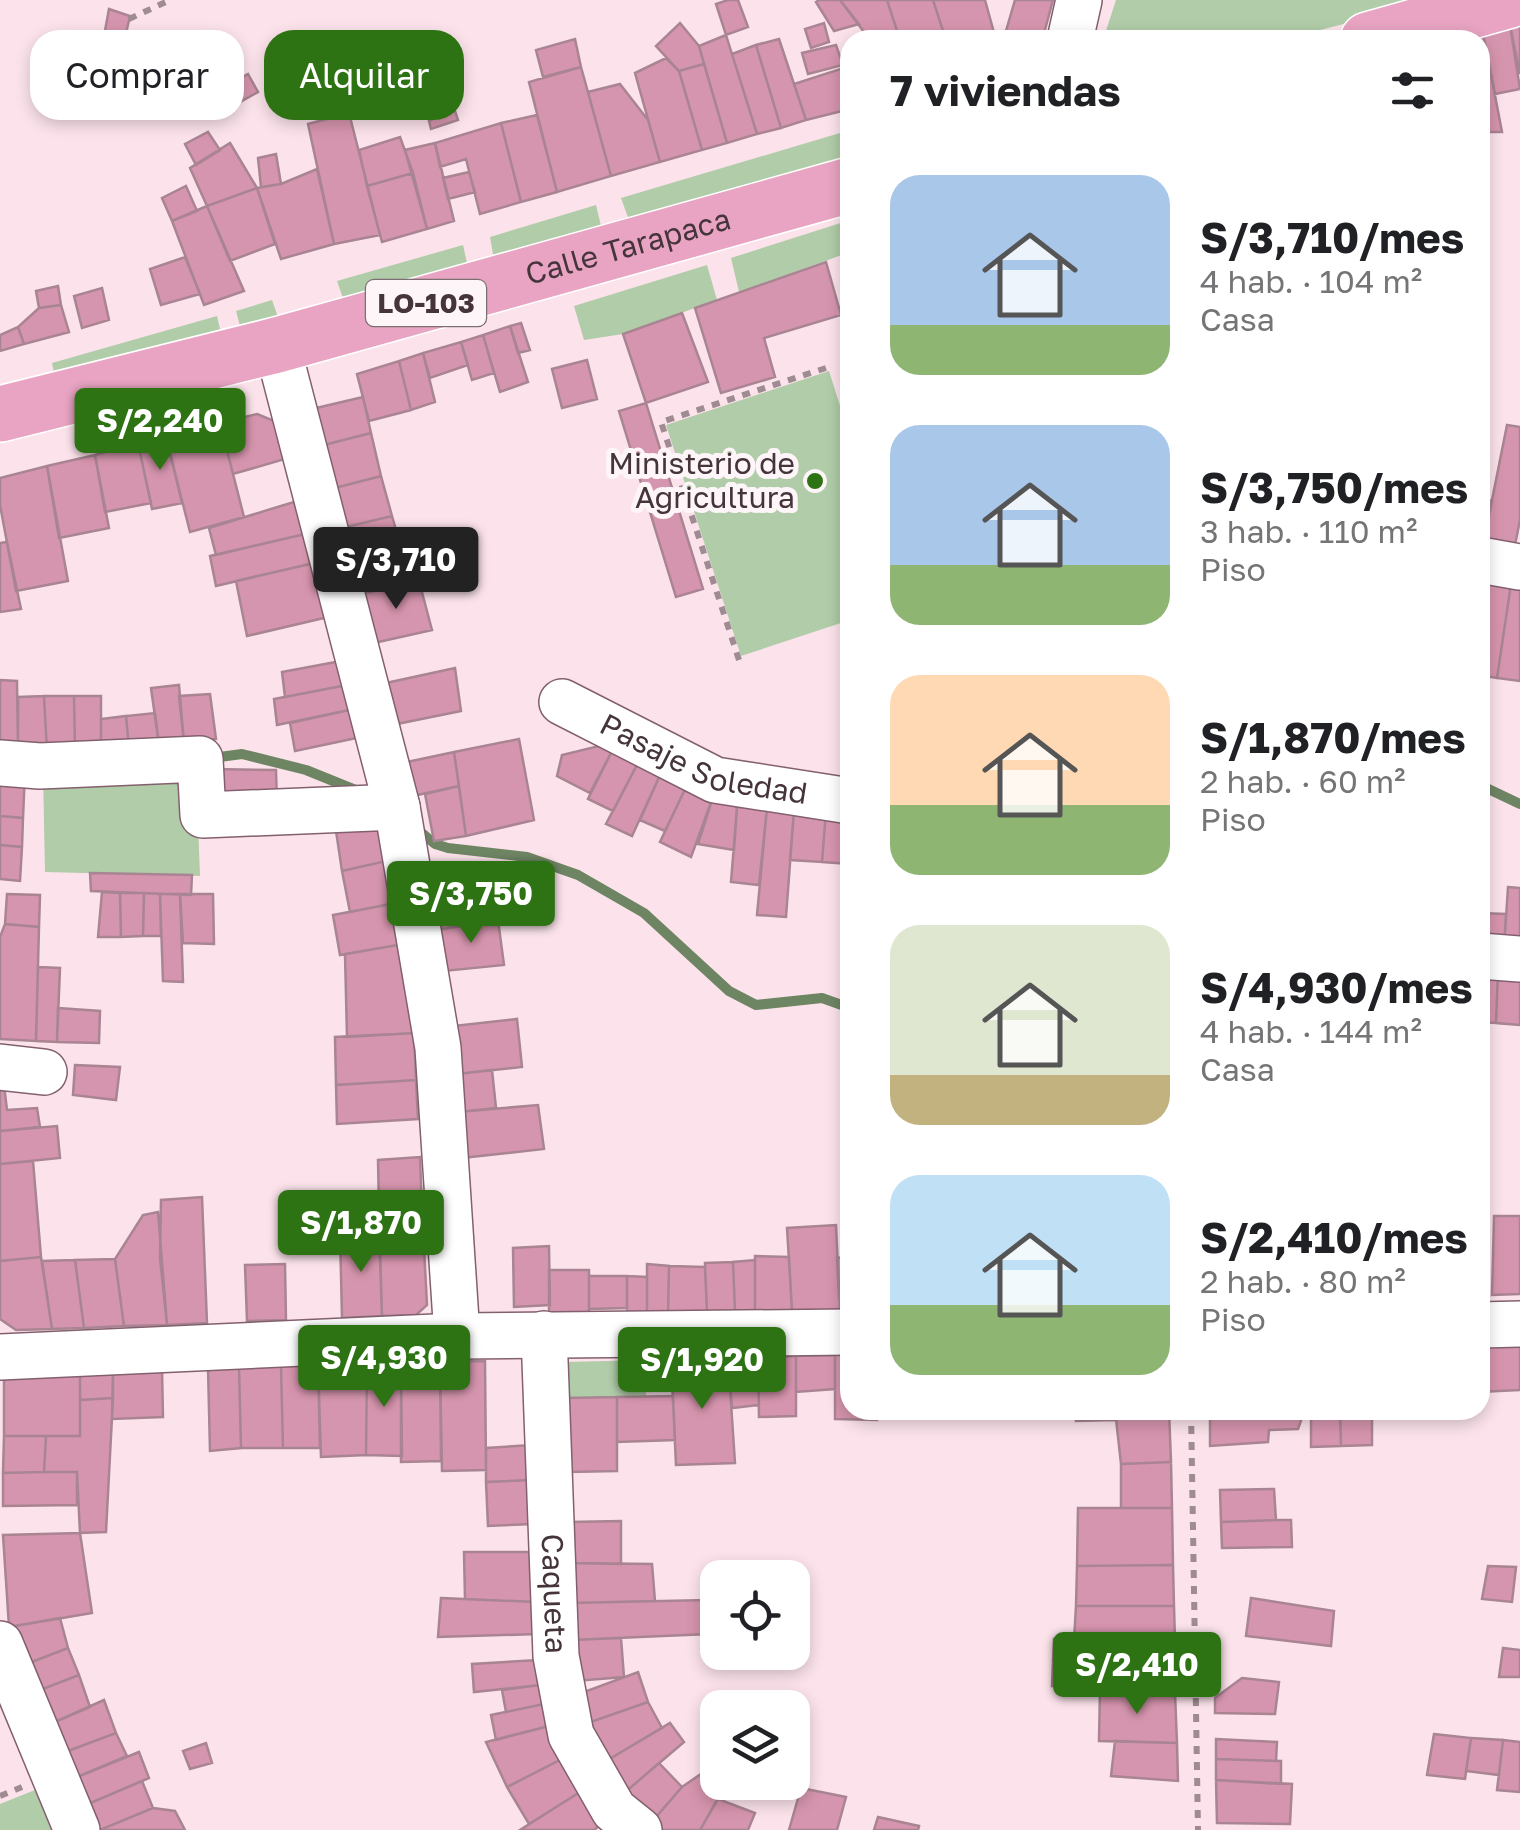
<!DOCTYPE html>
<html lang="es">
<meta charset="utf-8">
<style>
body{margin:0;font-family:"Golos Text",sans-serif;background:#f6f6f6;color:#202124;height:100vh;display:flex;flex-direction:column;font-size:38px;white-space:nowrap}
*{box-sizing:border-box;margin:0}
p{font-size:32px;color:#757577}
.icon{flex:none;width:55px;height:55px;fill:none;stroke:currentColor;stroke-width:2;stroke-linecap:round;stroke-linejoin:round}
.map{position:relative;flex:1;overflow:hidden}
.drawer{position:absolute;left:840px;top:30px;width:650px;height:1390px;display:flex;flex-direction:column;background:#fff;border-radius:30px;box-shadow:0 5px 15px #0003}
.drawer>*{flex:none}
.banner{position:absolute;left:30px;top:30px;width:660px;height:90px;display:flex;gap:20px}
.controls{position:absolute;left:700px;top:1560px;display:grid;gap:20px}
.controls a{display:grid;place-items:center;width:110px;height:110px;border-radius:20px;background:#fff;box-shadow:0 5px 15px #0003;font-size:50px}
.price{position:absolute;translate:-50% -85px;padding:0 22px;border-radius:10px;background:#2e7313;color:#fff;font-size:32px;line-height:65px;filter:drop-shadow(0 2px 5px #0008)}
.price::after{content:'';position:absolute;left:50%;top:60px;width:30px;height:22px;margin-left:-15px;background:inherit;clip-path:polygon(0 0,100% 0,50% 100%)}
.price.active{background:#222;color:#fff}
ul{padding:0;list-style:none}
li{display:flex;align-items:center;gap:30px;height:250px;padding:0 50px}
li span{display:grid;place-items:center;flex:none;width:280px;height:200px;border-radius:30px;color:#555}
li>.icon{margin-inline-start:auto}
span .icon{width:120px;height:120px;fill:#fffc;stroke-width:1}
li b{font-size:42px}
h2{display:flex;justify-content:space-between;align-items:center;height:120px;padding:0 50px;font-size:42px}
.pill{padding:0 35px;border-radius:30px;background:#fff;box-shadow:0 5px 15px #0003;font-size:35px;line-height:90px}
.pill.active{background:#2e7313;color:#fff}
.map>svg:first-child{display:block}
</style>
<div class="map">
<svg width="1520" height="1830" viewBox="0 0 1520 1830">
<rect width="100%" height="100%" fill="#fce3eb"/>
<path fill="#b0cca8" d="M1116,0H1435L1282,40H1103Z
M850,130V157L630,223L621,198Z
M596,205L602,230L494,260L490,237Z
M850,220V252L739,292L731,258Z
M463,245L467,263L344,301L337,281Z
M707,265L717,300L623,334L584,340L574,306Z
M272,300L278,317L241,330L236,311Z
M217,316L221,333L55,378L52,363Z
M829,371L850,437V620L741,656L666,425Z
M196,770L200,876L45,872L43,773Z
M646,1360V1397L566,1398V1362Z
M45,1786L63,1830H0V1804Z"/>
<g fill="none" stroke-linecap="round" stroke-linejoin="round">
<path stroke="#6e8564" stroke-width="10" d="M212,758L242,754L306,770L358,791
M1480,785L1520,804
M417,829L435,844L448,848L527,857L578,875L644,913L729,991L756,1005L822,998L850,1008"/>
</g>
<path fill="#d695ae" stroke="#a98492" stroke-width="2.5" d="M728,0H738L748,27L726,35L716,4Z
M819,0H840L859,24L834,31L816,2Z
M840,0H887L900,40H870Z
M887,0H933L946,40H900Z
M933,0H985L996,40H946Z
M1015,0H1053L1043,37L1006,31Z
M109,9L130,16L124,42L104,36Z
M680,23L699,46L704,64L679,71L656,46Z
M824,23L829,42L811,48L805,29Z
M1510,25L1520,89L1495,94L1483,33Z
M1510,25H1520V74Z
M1483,33L1502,132H1480V40H1459Z
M726,35L757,134L727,143L699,46Z
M575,39L581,67L543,77L536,50Z
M779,39L806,120L781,128L756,45Z
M756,45L781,128L757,134L732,54Z
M836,45L843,65L808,74L802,53Z
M666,58L679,71L702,150L660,162L635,73Z
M704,64L727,143L702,150L679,71Z
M850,66V109L806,120L794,84Z
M581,67L611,176L557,192L529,82Z
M248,74L258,92L240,102L230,84Z
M620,84L648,120L660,162L611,176L588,92Z
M443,107L446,115L455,111L458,120L431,129L429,121L435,118L432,111Z
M349,113L380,235L334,244L308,124Z
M537,115L557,192L521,202L501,123Z
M501,123L521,202L480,214L466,159L440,167L435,143Z
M208,132L220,150L196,165L185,144Z
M400,137L413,173L367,186L359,150Z
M230,143L257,188L207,206L190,168Z
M435,143L454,221L427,229L405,150Z
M276,154L281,184L261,187L258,158Z
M317,169L334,244L281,259L257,188L281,184Z
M469,172L475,192L448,199L443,178Z
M413,173L427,229L382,242L367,186Z
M186,186L197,211L172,221L162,198Z
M257,188L275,244L230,261L207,206Z
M207,206L244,291L204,305L172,221Z
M185,257L200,294L161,305L150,269Z
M826,262L841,315L764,338L775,377L721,393L695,308Z
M58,286L61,305L39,308L36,291Z
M102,288L109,320L82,328L74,296Z
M61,305L69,332L24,344L18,327L39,308Z
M682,313L708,382L646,403L623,334Z
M521,323L530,350L518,353L510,326Z
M510,326L528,382L500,392L483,335Z
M18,327L24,344L0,351V335Z
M483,335L494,373L472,380L461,342Z
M461,342L468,365L430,378L423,353Z
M423,353L435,402L411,410L399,361Z
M587,360L597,399L562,408L552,369Z
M399,361L411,410L369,421L357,374Z
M363,397L371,433L320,446L308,410Z
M646,403L703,589L676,597L619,411Z
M257,414L274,421L285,459L233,474L220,423Z
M220,423L244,517L190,532L166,437Z
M1507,425L1520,427V520L1515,545L1484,540Z
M371,433L381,476L331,489L320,446Z
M166,437L182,503L152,509L138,443Z
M138,443L151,503L105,512L95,455Z
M95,455L109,528L59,538L47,466Z
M47,466L68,581L16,591L0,505V478Z
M381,476L392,516L342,528L331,489Z
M1480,499L1492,501L1484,540L1480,539Z
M297,501L305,534L216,555L209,528Z
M392,516L399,540L348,552L342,528Z
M305,534L314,563L216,586L210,556Z
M407,539L419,581L361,594L348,552Z
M7,542L21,609L0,612V543Z
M314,563L328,617L247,636L236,581Z
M1483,580L1511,584L1497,678L1480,675Z
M419,581L432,630L374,643L361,594Z
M1511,584L1520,586V681L1497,678Z
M341,661L347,685L285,697L282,672Z
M455,668L461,711L397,724L386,683Z
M0,680L17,681L18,750L0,749Z
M179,685L184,743L159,745L151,688Z
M347,685L354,709L277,725L274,699Z
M210,694L216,739L184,743L179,696Z
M44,696L47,751L18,750V697Z
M44,696H74L75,749L47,751Z
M74,696H101V749H75Z
M354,709L361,737L295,751L290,723Z
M155,713L159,745L129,748L126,716Z
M126,716L129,748L101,749V719Z
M519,739L534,820L466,836L454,752Z
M599,746L612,751L590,793L557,776L562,755Z
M612,751L638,763L613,811L588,799Z
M454,752L459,786L413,796L407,762Z
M638,763L661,773L632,836L606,824Z
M211,769L276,770L277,803L214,804Z
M0,771L25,772L23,818L0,816Z
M661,773L687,785L665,831L640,820Z
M687,785L713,797L691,857L660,842Z
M459,786L466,836L434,841L425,794Z
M713,797L737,807L734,850L698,844Z
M737,807L767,808L759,885L731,882Z
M767,808L794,810L786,917L757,915Z
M794,810L826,811L822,862L790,860Z
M826,811L850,812V864L822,862Z
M0,816L23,818L22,847L0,845Z
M387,821L395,859L342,871L336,831Z
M0,845L22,847L20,881L0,879Z
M395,859L405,901L350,912L342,871Z
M90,873L192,875L191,895L91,891Z
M501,875L509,917L437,930L429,887Z
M1508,887L1520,888V950L1504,949Z
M102,892L120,893L121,937H98Z
M120,893H144L143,936L121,937Z
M144,893L160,894L161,936H143Z
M7,894L40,895L39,927L5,924Z
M160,894H180L183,982L163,981Z
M180,894H213L214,944L183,943Z
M391,904L398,945L340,955L333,915Z
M1480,913L1506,914L1504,949L1480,948Z
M498,920L504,965L444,971L437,930Z
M5,924L39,927L36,1041L0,1039V937Z
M398,945L414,1033L347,1037L345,954Z
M38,967L60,968L57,1042L36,1041Z
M1480,968L1498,969L1496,1023L1480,1022Z
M1498,969L1520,971V1025L1496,1023Z
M58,1008L100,1011L99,1043L57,1042Z
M517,1019L522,1067L456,1074L453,1026Z
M414,1033L416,1080L336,1085L335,1037Z
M75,1065L120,1067L116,1100L73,1095Z
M492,1070L496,1108L458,1112L456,1074Z
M0,1077H3L7,1110L37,1108L40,1127L0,1131Z
M416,1080L418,1119L337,1124L336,1085Z
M538,1105L544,1149L461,1158L458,1112Z
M57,1126L60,1158L0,1164V1131Z
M420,1157L422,1210L379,1211L378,1160Z
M33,1161L41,1257L0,1261V1164Z
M202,1197L207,1323L167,1325L160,1258L161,1200Z
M422,1210L427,1305L416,1315L382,1316L379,1211Z
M158,1212L167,1325L124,1326L115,1259L143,1215Z
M1494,1216H1520V1294L1492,1295Z
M836,1225L840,1310L792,1311L787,1228Z
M340,1233H379L382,1316L342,1318Z
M549,1246L550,1305L514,1307L513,1248Z
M755,1256L789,1257L792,1311L755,1312Z
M41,1257L52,1329L16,1330L0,1319V1261Z
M850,1257V1297L839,1298L837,1258Z
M115,1259L124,1326L84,1328L75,1260Z
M75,1260L84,1328L52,1329L42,1261Z
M755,1260V1312H735L733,1262Z
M733,1262L735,1312L707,1313L705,1263Z
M285,1264L286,1320L247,1321L245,1265Z
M647,1264L669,1266L668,1314H647Z
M669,1266L705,1267L707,1313L668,1314Z
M549,1270H589V1316L549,1317Z
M589,1276H627V1308L589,1309Z
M627,1276L647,1277V1314L627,1315Z
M1520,1339V1390L1480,1392V1340Z
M835,1355V1389L796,1392V1356Z
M835,1355H850V1410H877V1420L835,1419Z
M796,1356V1416L759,1417L758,1358Z
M728,1358L735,1463L676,1465L671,1359Z
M728,1358H758L759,1405L732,1408Z
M485,1361L486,1470L442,1471L440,1362Z
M440,1362L441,1461L401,1462V1363Z
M401,1363L402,1456L366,1455L367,1364Z
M367,1364L366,1455L321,1457L318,1365Z
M318,1365L320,1448H283L281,1366Z
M281,1366L283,1448H241L239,1367Z
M239,1367L241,1448L210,1451L208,1368Z
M162,1369L163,1417L112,1419L113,1370Z
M113,1370V1398L80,1400V1371Z
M80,1371V1436H4V1381L13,1372Z
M673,1396L675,1440L617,1442V1397Z
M617,1397V1471L568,1472L566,1398Z
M113,1398L106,1532L80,1533L77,1472H44L46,1436H80V1400Z
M1002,1410H1037V1417L1002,1418Z
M1076,1410H1115V1420L1076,1421Z
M1115,1410H1169L1171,1462L1121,1464Z
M1210,1410H1311V1416L1303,1415L1298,1429L1269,1430L1268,1442L1210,1446Z
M1311,1410H1340L1341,1446L1311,1447Z
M1340,1410H1372V1445L1341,1446Z
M4,1436H46L44,1472L3,1473Z
M531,1445L532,1480L486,1482V1448Z
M1171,1462L1172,1508H1121V1464Z
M44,1472H77V1505L3,1506V1473Z
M532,1480L533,1524L488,1526L486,1482Z
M1274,1489L1276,1520L1221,1522L1220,1490Z
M1078,1508H1172L1173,1565L1077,1566Z
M1276,1520H1291L1292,1547L1222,1548L1221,1522Z
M621,1521V1564L570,1563L569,1522Z
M80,1533L92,1613L9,1627L3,1535Z
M464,1552H535L536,1602L465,1599Z
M570,1563L652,1564L655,1601L570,1603Z
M1173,1565L1174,1606H1076L1077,1566Z
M1488,1566L1516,1567L1512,1602L1482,1599Z
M441,1598L536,1602L537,1634L438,1637Z
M1251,1598L1334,1611L1331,1646L1246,1636Z
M708,1600L709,1634L571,1640L570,1603Z
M1076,1606H1174L1175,1641L1074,1640Z
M60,1618L68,1648L24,1665L9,1627Z
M621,1638L624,1677L575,1681L571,1640Z
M1054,1639L1175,1641V1667L1053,1662Z
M68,1648L79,1675L35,1692L24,1665Z
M1503,1648L1520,1650V1677H1499Z
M538,1660L540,1685L474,1692L472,1664Z
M1053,1662L1175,1667V1693L1052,1686Z
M638,1672L648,1702L585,1724L576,1695Z
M79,1675L90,1707L48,1725L35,1692Z
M1242,1678L1279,1682L1275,1714L1215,1713V1698Z
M540,1685L544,1704L506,1712L502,1690Z
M1100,1689L1175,1693L1177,1743L1099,1741Z
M104,1700L116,1733L60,1754L48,1725Z
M648,1702L662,1728L601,1764L585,1724Z
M544,1704L549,1726L496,1740L491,1715Z
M670,1723L684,1742L623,1794L601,1764Z
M549,1726L562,1759L507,1787L486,1742Z
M116,1733L127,1756L70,1780L60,1754Z
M1434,1734L1471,1738L1465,1779L1427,1775Z
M1471,1738L1503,1740L1499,1775L1466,1771Z
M1216,1739L1277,1742L1276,1761L1216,1759Z
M1503,1740L1520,1742V1792L1497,1790Z
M1115,1741L1177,1743L1178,1781L1111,1776Z
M206,1743L212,1763L190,1769L183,1751Z
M139,1752L149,1778L81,1807L70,1780Z
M562,1759L580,1792L529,1824L507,1787Z
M1216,1759L1281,1761V1784L1216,1780Z
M659,1763L682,1787L650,1824L623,1794Z
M708,1769L718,1772V1782H727L700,1830H660L650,1824L682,1787Z
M1216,1780L1292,1784L1290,1824L1217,1823Z
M142,1781L153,1808L100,1830H91L81,1807Z
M801,1788L846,1797L837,1830H789Z
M580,1792L603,1823L594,1830H520Z
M718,1799L755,1813L748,1830H700Z
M153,1808L175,1811L185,1830H100Z
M878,1817L919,1826L918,1830H874Z"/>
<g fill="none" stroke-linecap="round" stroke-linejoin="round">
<defs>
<g id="minor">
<path d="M1070,40L1079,0"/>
<path d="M277,345L397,807L438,1048L457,1336"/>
<path d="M1480,560L1520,567"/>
<path id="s1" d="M562,702L715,780L850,801"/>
<path d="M0,763L40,766L200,759L203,815L397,807"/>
<path d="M1480,956L1520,959"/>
<path d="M0,1067L44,1072"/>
<path d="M1480,1325L1520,1324"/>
<path id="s2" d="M544,1334L556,1656L571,1735L614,1810L639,1830"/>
<path d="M0,1357L457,1336L850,1332"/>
<path d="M0,1644L77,1830"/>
</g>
<g id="major">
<path d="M1368,40L1510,0"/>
<path id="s3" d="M0,414L277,345L850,185"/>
</g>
</defs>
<use href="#minor" stroke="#83606e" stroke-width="48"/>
<use href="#major" stroke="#fff" stroke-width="58"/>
<path stroke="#9f8b92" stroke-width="6" stroke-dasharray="8 8" stroke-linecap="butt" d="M129,19L170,0
M739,660L661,422L832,366
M1191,1410L1198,1830
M0,1796L22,1787"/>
<use href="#minor" stroke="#fff" stroke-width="45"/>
<use href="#major" stroke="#e8a4c2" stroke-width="55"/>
</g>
<circle fill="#2e7313" stroke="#fdf5f8" stroke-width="4" cx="815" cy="481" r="10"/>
<g text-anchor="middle" stroke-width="10" stroke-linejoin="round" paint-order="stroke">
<rect fill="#fdf5f8" stroke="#7c6f74" stroke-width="2.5" x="366" y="280" width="120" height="46" rx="8"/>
<g font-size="28" font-weight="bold" fill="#45353b">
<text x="426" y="313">LO-103</text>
</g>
<g font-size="30" fill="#45353b" stroke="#fdf5f8">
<text dy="10" stroke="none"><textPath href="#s3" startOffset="650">Calle Tarapaca</textPath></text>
<text dy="10" stroke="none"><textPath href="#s1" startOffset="155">Pasaje Soledad</textPath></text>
<text dy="10" stroke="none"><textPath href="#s2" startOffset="260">Caqueta</textPath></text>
</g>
<g font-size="30" fill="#45353b" stroke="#fdf5f8" text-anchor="end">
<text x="795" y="474">Ministerio de<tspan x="795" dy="34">Agricultura</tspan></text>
</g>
</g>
</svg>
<div class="controls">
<a><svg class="icon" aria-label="locate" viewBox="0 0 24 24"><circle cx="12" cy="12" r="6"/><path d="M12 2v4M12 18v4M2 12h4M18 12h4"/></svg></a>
<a><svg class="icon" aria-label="layers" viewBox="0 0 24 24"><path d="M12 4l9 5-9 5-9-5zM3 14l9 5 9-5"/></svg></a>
</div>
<b class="price" style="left:160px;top:473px">S/2,240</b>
<b class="price active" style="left:396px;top:612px">S/3,710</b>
<b class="price" style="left:471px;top:946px">S/3,750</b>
<b class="price" style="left:361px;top:1275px">S/1,870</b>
<b class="price" style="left:384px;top:1410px">S/4,930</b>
<b class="price" style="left:702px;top:1412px">S/1,920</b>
<b class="price" style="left:1137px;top:1717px">S/2,410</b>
<div class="banner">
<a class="pill">Comprar</a>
<a class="pill active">Alquilar</a>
</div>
<section class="drawer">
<h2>7 viviendas<svg class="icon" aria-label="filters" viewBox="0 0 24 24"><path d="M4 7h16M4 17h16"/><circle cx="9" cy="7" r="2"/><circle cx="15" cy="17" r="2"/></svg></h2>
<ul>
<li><span style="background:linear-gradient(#a9c7e8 75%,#8fb573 0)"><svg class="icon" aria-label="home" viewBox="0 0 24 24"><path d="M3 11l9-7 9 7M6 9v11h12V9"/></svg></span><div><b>S/3,710/mes</b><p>4 hab. · 104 m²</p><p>Casa</p></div></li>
<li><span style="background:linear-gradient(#a9c7e8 70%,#8fb573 0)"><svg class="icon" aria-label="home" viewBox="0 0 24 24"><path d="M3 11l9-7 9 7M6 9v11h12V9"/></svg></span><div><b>S/3,750/mes</b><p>3 hab. · 110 m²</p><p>Piso</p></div></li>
<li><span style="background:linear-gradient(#ffd9b3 65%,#8fb573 0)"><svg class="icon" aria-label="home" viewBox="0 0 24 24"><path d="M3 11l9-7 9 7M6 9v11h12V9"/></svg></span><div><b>S/1,870/mes</b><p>2 hab. · 60 m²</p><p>Piso</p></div></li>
<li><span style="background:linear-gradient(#dfe7d0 75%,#c2b280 0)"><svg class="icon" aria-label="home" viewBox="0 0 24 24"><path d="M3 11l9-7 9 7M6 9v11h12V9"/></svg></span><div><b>S/4,930/mes</b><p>4 hab. · 144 m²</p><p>Casa</p></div></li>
<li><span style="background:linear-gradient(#bfe0f5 65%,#8fb573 0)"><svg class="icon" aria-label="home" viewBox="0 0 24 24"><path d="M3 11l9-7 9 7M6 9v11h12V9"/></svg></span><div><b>S/2,410/mes</b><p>2 hab. · 80 m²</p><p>Piso</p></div></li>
</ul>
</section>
</div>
